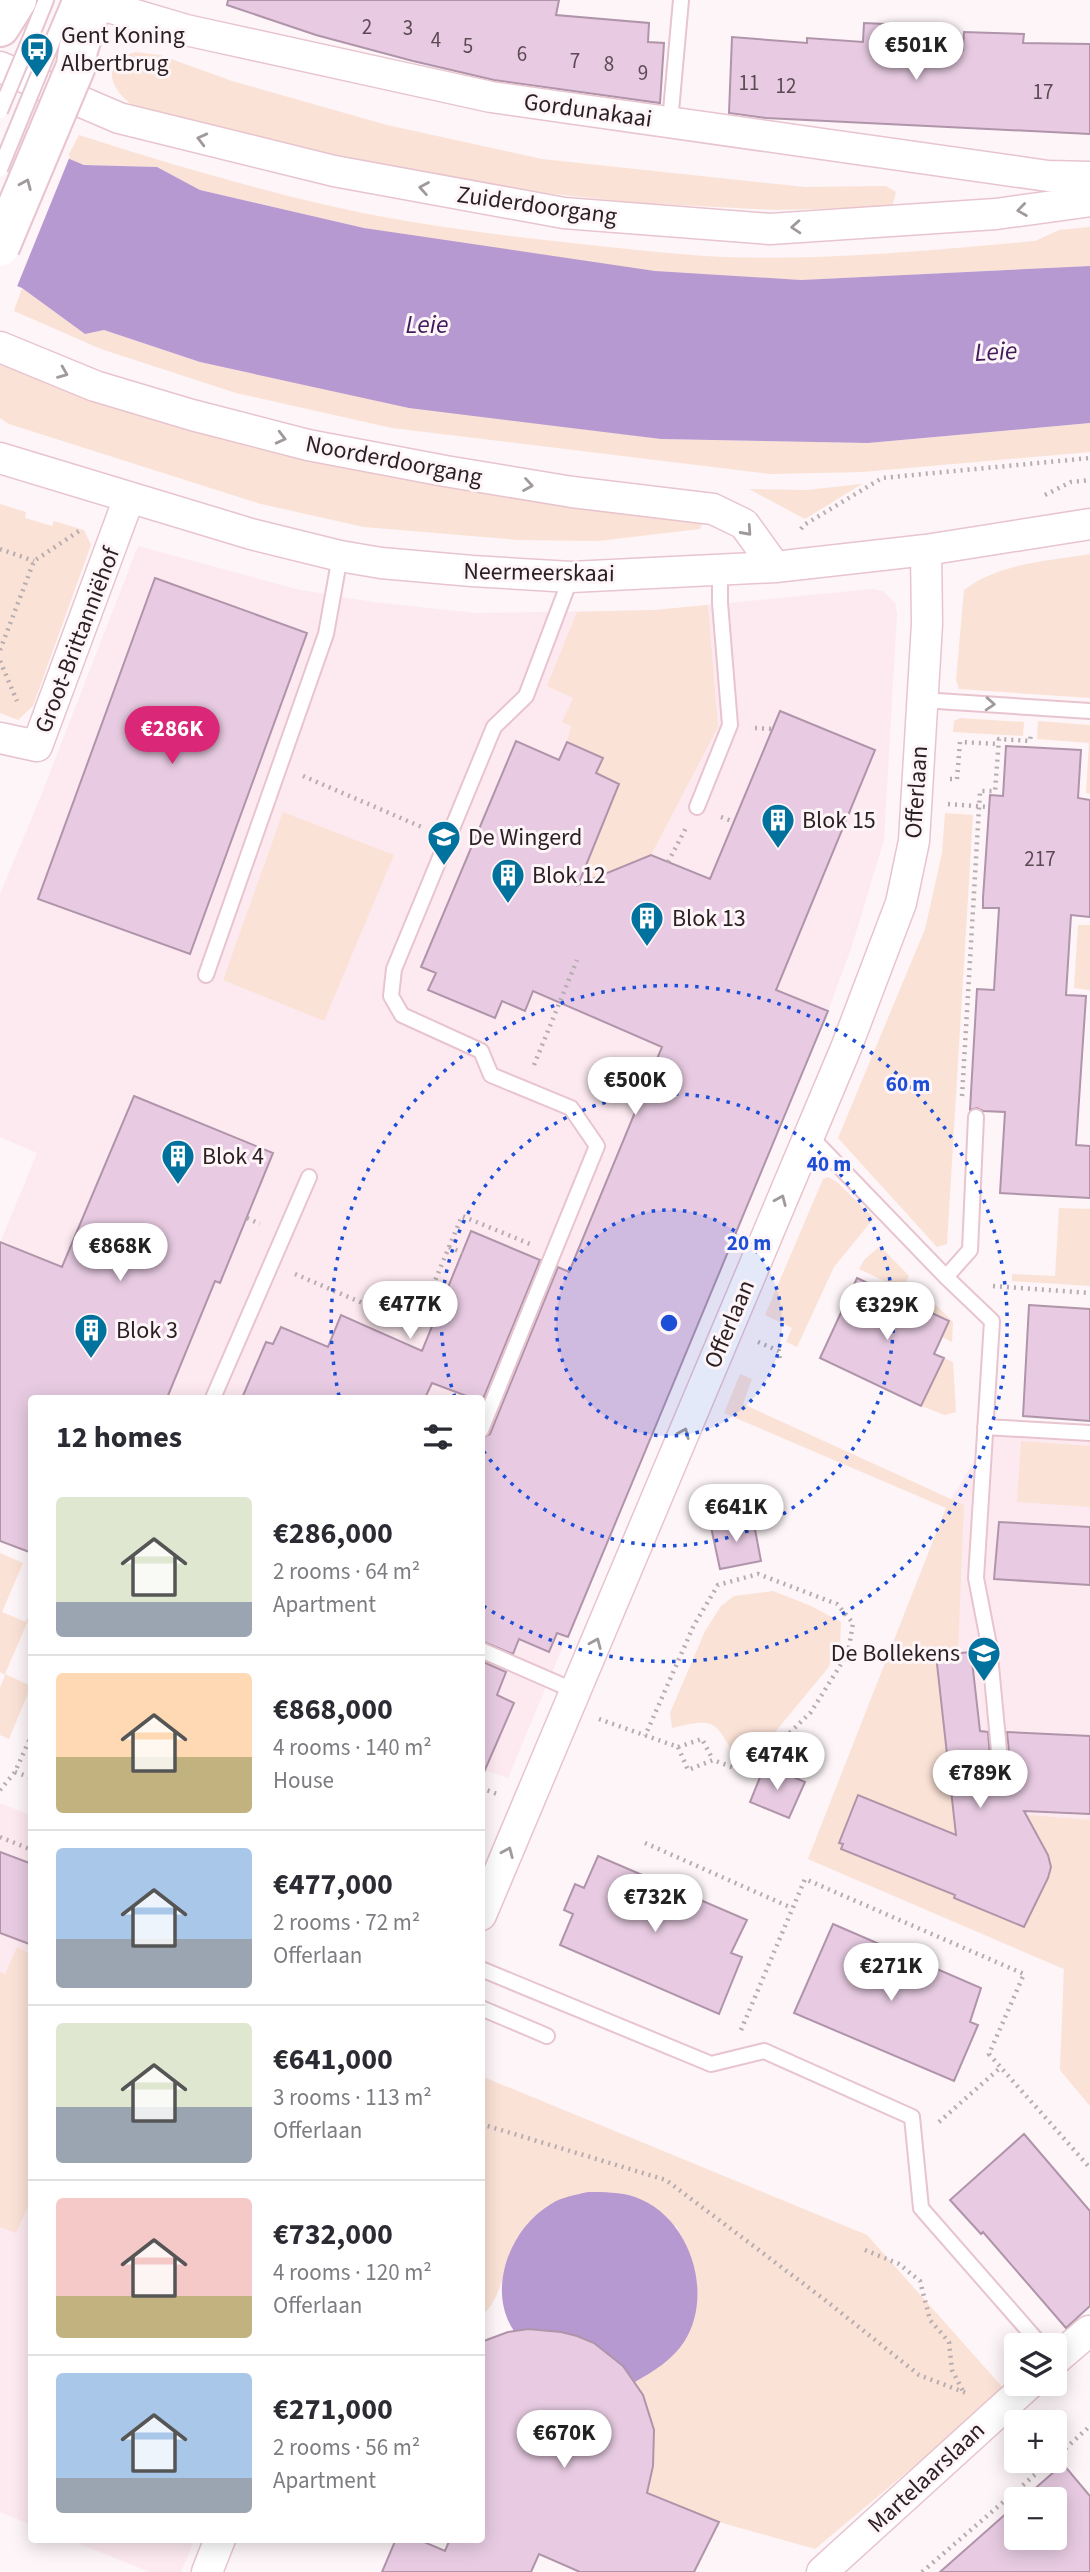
<!DOCTYPE html>
<meta charset="utf-8">
<style>
body{margin:0;font-family:"Source Sans 3",sans-serif;background:#f2f2f3;color:#2b2b33;height:100vh;display:flex;flex-direction:column;font-size:26px;white-space:nowrap}
*{box-sizing:border-box;margin:0}
p{font-size:23px;color:#7c7c81}
.icon{flex:none;width:38px;height:38px;fill:none;stroke:currentColor;stroke-width:2;stroke-linecap:round;stroke-linejoin:round}
.map{position:relative;flex:1;overflow:hidden}
.details{position:absolute;left:28px;top:1395px;width:457px;height:1148px;display:flex;flex-direction:column;background:#fff;border-radius:7px;box-shadow:0 4px 18px #0003}
.details>*{flex:none}
.tools{position:absolute;left:1004px;top:2333px;display:grid;gap:14px}
.tools a{display:grid;place-items:center;width:63px;height:63px;border-radius:7px;background:#fff;box-shadow:0 4px 18px #0003;font-size:35px}
.price{position:absolute;translate:-50% -60px;padding:0 16px;border-radius:24px;background:#fff;color:#222;font-size:23px;line-height:46px;filter:drop-shadow(0 2px 4px #0008)}
.price::after{content:'';position:absolute;left:50%;top:42px;width:21px;height:16px;margin-left:-10px;background:inherit;clip-path:polygon(0 0,100% 0,50% 100%)}
.price.on{background:#db2777;color:#fff}
ul{padding:0;list-style:none}
li{display:flex;align-items:center;gap:21px;height:175px;padding:0 28px}
li+li{border-top:2px solid #e1e1e2}
li span{display:grid;place-items:center;flex:none;width:196px;height:140px;border-radius:7px;color:#555}
li>.icon{margin-inline-start:auto}
span .icon{width:84px;height:84px;fill:#fffc;stroke-width:1}
li b{font-size:30px}
h2{display:flex;justify-content:space-between;align-items:center;height:84px;padding:0 28px;font-size:30px}
.map>svg:first-child{display:block}
</style>
<div class="map">
<svg width="1090" height="2572" viewBox="0 0 1090 2572">
<rect width="100%" height="100%" fill="#fdf5f7"/>
<path fill="#fdeaf0" d="M138,546L296,589L373,602L476,613L655,610L872,589L883,591L895,603L897,614L884,840L851,949L828,1011L508,1778L481,1769V1398H32L31,1553L0,1541V1243L37,1153L0,1137V894L40,798Z
M990,1434L1090,1440V2106L1060,2070L1064,1969L808,1859L946,1508Z
M0,1803L32,1816L31,2525L0,2512Z
M67,2539H195L181,2572H150Z"/>
<path fill="#fbe2d6" d="M135,52L160,55L232,81L387,125L542,159L805,187L886,186L896,192L892,207L776,210L640,203L505,189L321,156L228,133L134,106C109,89 100,62 135,52Z
M79,135C156,160 234,183 313,202C392,221 473,232 554,241C610,247 666,254 723,257C827,261 931,250 1035,241L1059,230L1090,227V266L801,280L654,273L364,228L200,190L157,167L84,165L67,158Z
M22,288L85,334L104,330L200,362L661,439L868,443L1090,423V452L863,472L771,474L392,428L236,393L101,349L14,311Z
M0,357L75,387L697,516L702,524L700,529L598,541L518,540L364,527L261,504L9,424L0,418Z
M862,484L805,519L749,489L806,490Z
M0,504L26,512L25,518L52,526L54,521L84,530L91,545L33,706L18,720L0,713Z
M1090,554V698L959,689L956,680L964,590C999,563 1048,561 1090,554Z
M708,605L718,727L651,855L593,879L582,874L619,784L596,773L603,758L567,742L571,726L562,722L573,698L547,686L577,612L655,610Z
M960,718L1024,722L1023,736L953,732L954,721Z
M1038,721L1090,725V794L1086,793L1089,743L1037,739Z
M283,812L394,855L324,1021L223,980Z
M945,813L973,815L947,1244L937,1247L838,1138L925,929L942,853Z
M1078,925H1090V990L1074,988Z
M828,1177L837,1182L874,1218L834,1267L797,1347L786,1342L792,1328L765,1315L823,1179Z
M1059,1208L1090,1209V1286L1012,1281V1274L1055,1276Z
M880,1246L909,1276L902,1289L859,1269L864,1260Z
M918,1287L953,1322L952,1342L942,1337L949,1321L911,1303Z
M944,1358L953,1362L956,1412L945,1415L921,1406Z
M740,1374L752,1379L743,1404L964,1505L958,1653L936,1655L951,1789L1005,1813L1090,1820V2106L1060,2070L1064,1969L808,1859L946,1508L724,1413Z
M1021,1441L1090,1446V1507L1017,1502Z
M0,1553L23,1563L2,1612L26,1622L31,1610V1624L27,1623L5,1674L31,1686L9,1739L0,1735V1688L5,1675L0,1672Z
M773,1591L811,1606L841,1622L840,1643L828,1668L766,1743L737,1759C714,1722 718,1717 672,1728L670,1713L705,1631L721,1606L734,1596Z
M17,1947L31,1954L32,2198L16,2233L0,2227V1972L5,1974Z
M481,2076L867,2235L1005,2390L815,2549L719,2522L644,2491C661,2456 656,2415 635,2382C701,2343 714,2294 676,2226L511,2251C503,2272 500,2302 481,2316Z"/>
<path fill="#b699d0" d="M0,130L84,165L157,167L200,190L364,228L655,271L801,280L1090,266V423L868,443L661,439L409,408L200,362L104,330L85,334L22,288L0,279Z
M588,2192C604,2192 620,2192 635,2197C690,2216 715,2294 684,2342C672,2360 654,2371 635,2382C607,2342 562,2324 514,2331C486,2290 510,2228 551,2204C562,2197 575,2195 588,2192Z"/>
<path fill="#fdf5f7" d="M0,126L70,156L16,289L0,282Z"/>
<path fill="#e8cbe2" stroke="#b094aa" stroke-width="2" d="M228,0H559L556,15L649,23L648,42L664,43L660,103L494,80L413,61L316,35L227,5Z
M864,23L906,25L905,47L963,50L964,32L1024,34L1023,43L1090,44V134L766,118L729,113L732,37L807,43V38L863,42Z
M155,578L307,633L190,954L38,899Z
M780,711L875,750L776,990L828,1011L568,1637L557,1633L549,1652L519,1639L513,1654L481,1641V1439L490,1434L558,1267L569,1272L662,1047L533,991L525,1011L502,1001L495,1018L428,990L436,973L421,967L516,741L559,760L567,742L603,758L596,773L619,784L578,885L651,855L710,879Z
M1006,746L1081,750L1078,798L1090,800V917L1071,915L1066,995L1086,996L1076,1145L1090,1146V1198L1000,1193L1005,1112L983,1111L977,1108L970,1110L977,989L994,990L999,908H983V898L990,795L1003,796Z
M134,1096L273,1153L220,1283L215,1281L167,1398H32V1553L0,1541V1242L62,1267Z
M471,1231L540,1260L481,1404V1398H472L432,1383L425,1398H242L266,1342L273,1344L281,1327L328,1347L341,1315L422,1351Z
M857,1278L949,1321L934,1354L944,1358L921,1406L820,1358Z
M1029,1305L1090,1309V1421L1023,1416Z
M753,1519L761,1561L720,1569L711,1527Z
M999,1522L1090,1527V1585L994,1579Z
M971,1652L980,1731L988,1732L992,1783L997,1790H1007L1012,1782L1007,1732L1090,1736V1814L1024,1811L1048,1855L1051,1867L1048,1878L1024,1927L954,1898L955,1895L841,1849L843,1844L839,1843L858,1795L956,1835L936,1655Z
M481,1661L506,1672L497,1695L514,1703L481,1779Z
M765,1765L805,1782L789,1818L750,1802Z
M0,1852L32,1864V1945L0,1933Z
M598,1856L747,1920L731,1953L742,1957L719,2014L560,1945L573,1914L564,1910L575,1884L584,1888Z
M833,1924L981,1988L970,2022L978,2025L954,2081L794,2013Z
M1024,2134L1090,2211V2306L1066,2328L983,2232L981,2234L950,2200Z
M528,2329L561,2332L577,2336L594,2343L623,2366L643,2395L654,2430L653,2466L647,2493L719,2522L694,2572H580L539,2554L531,2572H382L396,2539H417L445,2551L450,2539H481V2342L508,2332Z
M1063,2464L1090,2496V2572H940L1017,2504V2538H1055V2499H1023Z"/>
<g fill="none" stroke-linecap="round" stroke-linejoin="round">
<defs>
<path id="lane" d="M33,32L46,0
M53,40L70,0
M670,122L681,0
M922,700L1090,711
M697,807L730,725L720,603V569
M206,975L326,634L340,556
M809,1135L946,1277L992,1321L976,1578L989,1645L1002,1782
M946,1277L970,1250L976,1117
M213,1398L309,1177
M985,1427L1090,1433
M481,1430L597,1146L571,1108L491,1075L481,1051L402,1015L391,996L394,969L494,727L526,696L571,577
M481,1650L575,1691
M481,1969L711,2064L764,2051L912,2117L921,2208L1041,2345
M481,2008L547,2036"/>
<path id="street" d="M85,0L186,30L491,97L1048,176L1090,177
M0,67L119,118L334,171L564,213L770,229L996,214L1090,201
M0,347L95,386L192,415L308,445L445,471L572,492L713,509L744,524L775,567
M0,458L251,534L340,556L381,563L472,571L571,577L775,567L926,550L1090,524
M0,738L37,746L129,498
M481,1915L846,1048L901,903L914,841L927,624L926,550
M1055,2360L1089,2331
M207,2572L220,2539
M822,2572L1029,2384"/>
<path id="secondary" d="M0,27L17,0
M78,50L94,0"/>
</defs>
<use href="#lane" stroke="#e8c4cf" stroke-width="18"/>
<use href="#street" stroke="#e8c4cf" stroke-width="33"/>
<use href="#secondary" stroke="#e8c4cf" stroke-width="42"/>
<path stroke="#b7adb0" stroke-width="4.5" stroke-dasharray="2 5" stroke-linecap="butt" d="M1045,495L1071,482L1090,480
M801,529L804,525L882,478L1090,458
M0,549L34,561
M0,650L34,561L79,531
M0,661L17,701
M755,728L772,729
M303,776L424,828
M950,779H957L960,742L998,744
M948,804L989,807
M721,817L734,822
M668,862L686,828
M534,1065L577,960
M962,1096L980,791H995L999,739L1030,741L1031,734
M247,1218L260,1224
M449,1247L463,1253
M295,1274L416,1326L462,1216L530,1244
M993,1286L1090,1293
M904,1300L913,1282
M758,1342L779,1351L780,1362
M599,1719L678,1747L688,1770L713,1760L748,1773L811,1712L848,1653L853,1623L837,1604L758,1574L718,1585L694,1625L645,1736
M678,1747L702,1739L713,1760
M15,1772L32,1778
M481,1788L497,1794
M0,1790L15,1772L32,1734
M0,1837L32,1850
M645,1843L792,1908
M741,2030L805,1879L1024,1974L989,2054L1090,2168
M939,2122L1001,2067
M481,2124L666,2180L825,2300L919,2375L969,2394
M865,2250L899,2264L920,2281L930,2320L949,2342L952,2370L963,2391
M1055,2458L1090,2426
M922,2572L1052,2460"/>
<use href="#lane" stroke="#fff" stroke-width="14"/>
<use href="#street" stroke="#fff" stroke-width="30"/>
<use href="#secondary" stroke="#fff" stroke-width="38"/>
<defs>
<path id="lane-bridge" d="M0,111L33,32
M0,169L53,40"/>
<path id="secondary-bridge" d="M0,247L76,66L78,50"/>
</defs>
<use href="#lane-bridge" stroke="#e8c4cf" stroke-width="18" stroke-linecap="butt"/>
<use href="#secondary-bridge" stroke="#e8c4cf" stroke-width="42" stroke-linecap="butt"/>
<use href="#lane-bridge" stroke="#fff" stroke-width="14"/>
<use href="#secondary-bridge" stroke="#fff" stroke-width="38"/>
</g>
<defs><path id="oneway-chevron" d="M-2-3.5L2.5 0L-2 3.5" fill="none" stroke-width="1.6" stroke-linecap="round" stroke-linejoin="round" transform="scale(1.75)"/></defs>
<g stroke="#a09a9c">
<use href="#oneway-chevron" transform="translate(202 139) rotate(-166)"/>
<use href="#oneway-chevron" transform="translate(26 184) rotate(-67)"/>
<use href="#oneway-chevron" transform="translate(424 188) rotate(-170)"/>
<use href="#oneway-chevron" transform="translate(1022 210) rotate(172)"/>
<use href="#oneway-chevron" transform="translate(796 227) rotate(176)"/>
<use href="#oneway-chevron" transform="translate(63 373) rotate(22)"/>
<use href="#oneway-chevron" transform="translate(281 438) rotate(14)"/>
<use href="#oneway-chevron" transform="translate(528 485) rotate(9)"/>
<use href="#oneway-chevron" transform="translate(747 531) rotate(48)"/>
<use href="#oneway-chevron" transform="translate(990 704) rotate(4)"/>
<use href="#oneway-chevron" transform="translate(781 1200) rotate(-67)"/>
<use href="#oneway-chevron" transform="translate(684 1433) rotate(-67)"/>
<use href="#oneway-chevron" transform="translate(596 1643) rotate(-67)"/>
<use href="#oneway-chevron" transform="translate(508 1852) rotate(-67)"/>
</g>
<circle cx="669" cy="1323" r="113" fill="#1d4ed8" fill-opacity=".12"/>
<g fill="none" stroke="#1d4ed8" stroke-width="3.5" stroke-dasharray="3.5 7">
<circle cx="669" cy="1323" r="113"/>
<path d="M455 1397A226 226 0 1 1 482 1449"/>
<path d="M339 1396A338 338 0 1 1 482 1605"/>
</g>
<defs>
<symbol id="bus-pin" viewBox="-11 -11 22 30"><path d="M0 17L-7.5 6A9.5 9.5 0 1 1 7.5 6Z" fill="#01719d" stroke="#fdf5f7"/><path d="M-5-6H5V4H4V6H2V4H-2V6H-4V4H-5ZM-3.5-4V0h7V-4ZM-3.5 1.2v1.5H-2V1.2ZM2 1.2v1.5H3.5V1.2Z" fill="#fff"/></symbol>
<symbol id="building-pin" viewBox="-11 -11 22 30"><path d="M0 17L-7.5 6A9.5 9.5 0 1 1 7.5 6Z" fill="#01719d" stroke="#fdf5f7"/><path d="M-4-6H4V6H1V3H-1V6H-4ZM-2.5-4.3h1.7v1.8h-1.7ZM.8-4.3h1.7v1.8H.8ZM-2.5-1h1.7V.8h-1.7ZM.8-1h1.7V.8H.8Z" fill="#fff"/></symbol>
<symbol id="school-pin" viewBox="-11 -11 22 30"><path d="M0 17L-7.5 6A9.5 9.5 0 1 1 7.5 6Z" fill="#01719d" stroke="#fdf5f7"/><path d="M0-5L7-2L0 1L-7-2ZM-4 1L0 2.5L4 1V4Q0 6-4 4Z" fill="#fff"/></symbol>
</defs>
<g fill-rule="evenodd">
<use href="#bus-pin" x="18" y="30" width="38" height="52"/>
<use href="#building-pin" x="759" y="801" width="38" height="52"/>
<use href="#school-pin" x="425" y="818" width="38" height="52"/>
<use href="#building-pin" x="489" y="856" width="38" height="52"/>
<use href="#building-pin" x="628" y="899" width="38" height="52"/>
<use href="#building-pin" x="159" y="1137" width="38" height="52"/>
<use href="#building-pin" x="72" y="1311" width="38" height="52"/>
<use href="#school-pin" x="965" y="1634" width="38" height="52"/>
</g>
<g text-anchor="middle" stroke-width="6" stroke-linejoin="round" paint-order="stroke">
<g font-size="21" fill="#5b4a53">
<text x="367" y="34">2</text>
<text x="408" y="35">3</text>
<text x="436" y="47">4</text>
<text x="468" y="53">5</text>
<text x="522" y="61">6</text>
<text x="575" y="68">7</text>
<text x="609" y="71">8</text>
<text x="643" y="80">9</text>
<text x="749" y="90">11</text>
<text x="786" y="93">12</text>
<text x="1043" y="99">17</text>
<text x="1040" y="866">217</text>
</g>
<g font-size="24" fill="#2c1f23" stroke="#fdf5f7" text-anchor="start">
<text x="61" y="43">Gent Koning<tspan x="61" dy="28">Albertbrug</tspan></text>
<text x="802" y="828">Blok 15</text>
<text x="468" y="845">De Wingerd</text>
<text x="532" y="883">Blok 12</text>
<text x="672" y="926">Blok 13</text>
<text x="202" y="1164">Blok 4</text>
<text x="116" y="1338">Blok 3</text>
<text x="960" y="1661" text-anchor="end">De Bollekens</text>
</g>
<g font-size="24" fill="#2c1f23" stroke="#fdf5f7">
<text transform="translate(588 110) rotate(8)" y="8">Gordunakaai</text>
<text transform="translate(537 205) rotate(8)" y="8">Zuiderdoorgang</text>
<text transform="translate(394 460) rotate(11)" y="8">Noorderdoorgang</text>
<text transform="translate(539 572) rotate(1)" y="8">Neermeerskaai</text>
<text transform="translate(77 640) rotate(-69)" y="8">Groot-Brittanniëhof</text>
<text transform="translate(916 792) rotate(-86)" y="8">Offerlaan</text>
<text transform="translate(729 1324) rotate(-67)" y="8">Offerlaan</text>
<text transform="translate(926 2477) rotate(-43)" y="8">Martelaarslaan</text>
</g>
<g font-size="26" font-style="italic" fill="#401a5b" stroke="#fdf5f7">
<text x="427" y="333">Leie</text>
<text transform="translate(996 351) rotate(-3)" y="9">Leie</text>
</g>
</g>
<circle cx="669" cy="1323" r="10" fill="#1d4ed8" stroke="#fdf5f7" stroke-width="3.5"/>
<g font-size="21" text-anchor="middle" font-weight="bold" fill="#1d4ed8" stroke="#fdf5f7" stroke-width="6" stroke-linejoin="round" paint-order="stroke">
<text x="908" y="1091">60 m</text>
<text x="829" y="1171">40 m</text>
<text x="749" y="1250">20 m</text>
</g>
</svg>
<div class="tools">
<a><svg class="icon" aria-label="layers" viewBox="0 0 24 24"><path d="M12 4l9 5-9 5-9-5zM3 14l9 5 9-5"/></svg></a>
<a>+</a>
<a>−</a>
</div>
<b class="price" style="left:916px;top:82px">€501K</b>
<b class="price on" style="left:172px;top:766px">€286K</b>
<b class="price" style="left:635px;top:1117px">€500K</b>
<b class="price" style="left:120px;top:1283px">€868K</b>
<b class="price" style="left:410px;top:1341px">€477K</b>
<b class="price" style="left:887px;top:1342px">€329K</b>
<b class="price" style="left:736px;top:1544px">€641K</b>
<b class="price" style="left:777px;top:1792px">€474K</b>
<b class="price" style="left:980px;top:1810px">€789K</b>
<b class="price" style="left:655px;top:1934px">€732K</b>
<b class="price" style="left:891px;top:2003px">€271K</b>
<b class="price" style="left:564px;top:2470px">€670K</b>
<section class="details">
<h2>12 homes<svg class="icon" aria-label="filters" viewBox="0 0 24 24"><path d="M4 7h16M4 17h16"/><circle cx="9" cy="7" r="2"/><circle cx="15" cy="17" r="2"/></svg></h2>
<ul>
<li><span style="background:linear-gradient(#dfe7d0 75%,#9aa5b1 0)"><svg class="icon" aria-label="home" viewBox="0 0 24 24"><path d="M3 11l9-7 9 7M6 9v11h12V9"/></svg></span><div><b>€286,000</b><p>2 rooms · 64 m²</p><p>Apartment</p></div></li>
<li><span style="background:linear-gradient(#ffd9b3 60%,#c2b280 0)"><svg class="icon" aria-label="home" viewBox="0 0 24 24"><path d="M3 11l9-7 9 7M6 9v11h12V9"/></svg></span><div><b>€868,000</b><p>4 rooms · 140 m²</p><p>House</p></div></li>
<li><span style="background:linear-gradient(#a9c7e8 65%,#9aa5b1 0)"><svg class="icon" aria-label="home" viewBox="0 0 24 24"><path d="M3 11l9-7 9 7M6 9v11h12V9"/></svg></span><div><b>€477,000</b><p>2 rooms · 72 m²</p><p>Offerlaan</p></div></li>
<li><span style="background:linear-gradient(#dfe7d0 60%,#9aa5b1 0)"><svg class="icon" aria-label="home" viewBox="0 0 24 24"><path d="M3 11l9-7 9 7M6 9v11h12V9"/></svg></span><div><b>€641,000</b><p>3 rooms · 113 m²</p><p>Offerlaan</p></div></li>
<li><span style="background:linear-gradient(#f6c9c9 70%,#c2b280 0)"><svg class="icon" aria-label="home" viewBox="0 0 24 24"><path d="M3 11l9-7 9 7M6 9v11h12V9"/></svg></span><div><b>€732,000</b><p>4 rooms · 120 m²</p><p>Offerlaan</p></div></li>
<li><span style="background:linear-gradient(#a9c7e8 75%,#9aa5b1 0)"><svg class="icon" aria-label="home" viewBox="0 0 24 24"><path d="M3 11l9-7 9 7M6 9v11h12V9"/></svg></span><div><b>€271,000</b><p>2 rooms · 56 m²</p><p>Apartment</p></div></li>
</ul>
</section>
</div>
